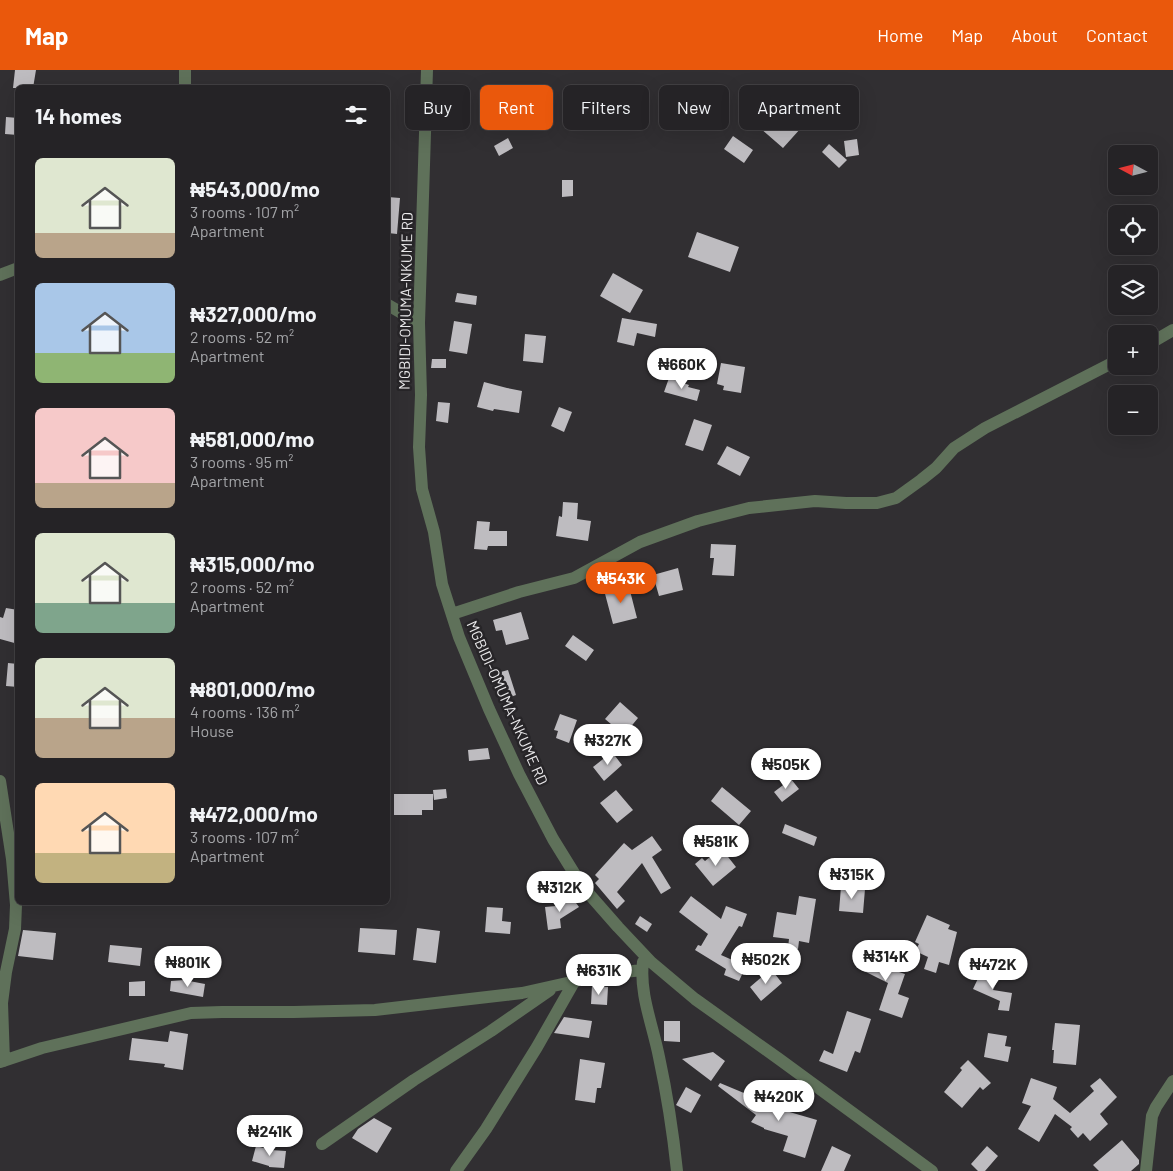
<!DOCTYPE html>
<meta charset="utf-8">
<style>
body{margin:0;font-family:Barlow,sans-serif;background:#2d2b2e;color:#f1f3f6;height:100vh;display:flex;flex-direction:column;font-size:19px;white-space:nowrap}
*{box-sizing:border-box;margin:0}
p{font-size:16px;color:#a3a4a7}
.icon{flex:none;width:28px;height:28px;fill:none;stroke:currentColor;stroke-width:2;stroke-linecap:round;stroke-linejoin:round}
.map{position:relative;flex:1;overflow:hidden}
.panel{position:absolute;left:15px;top:15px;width:375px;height:820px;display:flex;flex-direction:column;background:#252326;border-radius:8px;box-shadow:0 5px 20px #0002,0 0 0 1px #424043}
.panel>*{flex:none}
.banner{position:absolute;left:405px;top:15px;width:475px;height:45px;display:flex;gap:10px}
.needle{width:32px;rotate:277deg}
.controls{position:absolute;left:1108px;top:75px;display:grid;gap:10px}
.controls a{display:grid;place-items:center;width:50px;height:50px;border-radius:8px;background:#252326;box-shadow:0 5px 20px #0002,0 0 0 1px #424043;font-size:25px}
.price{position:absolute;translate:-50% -42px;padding:0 11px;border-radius:18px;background:#fff;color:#222;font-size:16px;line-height:32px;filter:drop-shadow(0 1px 2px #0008)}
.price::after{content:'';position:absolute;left:50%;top:30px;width:15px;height:11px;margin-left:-8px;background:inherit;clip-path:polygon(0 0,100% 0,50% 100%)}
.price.active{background:#ea580c;color:#fff}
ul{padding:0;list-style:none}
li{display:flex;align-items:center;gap:15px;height:125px;padding:0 20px}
li span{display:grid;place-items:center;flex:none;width:140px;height:100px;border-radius:8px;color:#555}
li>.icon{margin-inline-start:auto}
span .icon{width:60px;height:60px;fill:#fffc;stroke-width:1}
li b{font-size:21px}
h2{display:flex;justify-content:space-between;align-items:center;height:60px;padding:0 20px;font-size:21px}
.chip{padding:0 18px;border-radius:8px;background:#252326;box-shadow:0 5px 20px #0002,0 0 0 1px #424043;font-size:18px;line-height:45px}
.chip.active{background:#ea580c;color:#fff}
header{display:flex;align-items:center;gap:30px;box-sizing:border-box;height:70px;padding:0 25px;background:#ea580c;color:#fff}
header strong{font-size:24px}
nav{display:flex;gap:28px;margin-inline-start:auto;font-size:18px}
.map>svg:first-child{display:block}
</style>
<header>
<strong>Map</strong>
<nav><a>Home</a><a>Map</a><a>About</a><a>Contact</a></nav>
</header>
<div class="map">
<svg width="1173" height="1101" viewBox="0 0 1173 1101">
<rect width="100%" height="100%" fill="#312f32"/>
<path fill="#bebcc0" d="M15,0H36L33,18H13Z
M757,18L801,58L783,78L759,57L766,49L745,31Z
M6,47L18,48V65L5,64Z
M733,66L753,80L744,93L724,79Z
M508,68L513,78L499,86L494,76Z
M857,69L859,85L846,87L844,71Z
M829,74L847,90L839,98L822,82Z
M562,110H573V126L562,127Z
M388,127L400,128L397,164L388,163Z
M697,162L739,177L730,202L688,187Z
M613,203L643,220L630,243L600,226Z
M457,223L477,226L476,235L455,232Z
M622,248L657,254L655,267L637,263L634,276L617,272Z
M454,251L472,254L467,284L449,281Z
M525,264L546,266L543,293L523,291Z
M432,289H446V298H431Z
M721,293L745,297L741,323L723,320L724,316L717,314Z
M669,308L689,315L688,317L700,320L697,331L664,322Z
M484,312L507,318L522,321L519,343L494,339L493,341L477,337Z
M438,332L450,333L448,353L436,351Z
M559,337L572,342L564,362L551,356Z
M694,349L712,355L703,381L685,375Z
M727,376L750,387L740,406L717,394Z
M563,432L578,433L577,449L591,451L588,471L556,466L559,446L562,447Z
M477,451L490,452L489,461H507V476H488L487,480L474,479Z
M711,474L736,475L734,506L712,505L714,488H710Z
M678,498L683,520L659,526L653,505Z
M628,513L637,548L613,554L604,520Z
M6,538L18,540V574L0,569V547L3,548Z
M521,542L529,569L506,575L502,560L496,561L493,550Z
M573,565L594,580L586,591L565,576Z
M8,593L18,594V617L6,616Z
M508,600L516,625L505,629L497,603Z
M620,632L638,648L624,665L605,649Z
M560,644L577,650L569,673L556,668L558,661L554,660Z
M488,678L490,689L469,691L468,680Z
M612,682L622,695L604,711L593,697Z
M791,709L799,719L782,732L774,722Z
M722,717L751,741L739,755L711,731Z
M446,719L447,728L434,730L433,720Z
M616,720L633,740L617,753L600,733Z
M394,724H433V740H422V745H394Z
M785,754L817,767L814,776L782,763Z
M652,766L662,780L652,787L671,818L661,824L642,793L617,822L625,831L617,839L595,813L599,809L595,805L624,773L632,780Z
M721,778L736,797L713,816L695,794L702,788L705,791Z
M841,817L865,819L863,843L839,841Z
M571,826L579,837L560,849L561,858L548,860L545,837L556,836Z
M691,826L721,849L726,836L747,844L742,857L739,856L721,885L746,896L739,911L724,905L726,899L695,880L698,875L701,876L708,864L679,842Z
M799,826L816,829L809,873L799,871L798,879L788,878L789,869L773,867L777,842L796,845Z
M487,837L503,838L502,851L511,852L510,864L485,862Z
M927,845L950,855L948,859L957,862L949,895L939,892L936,903L924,899L928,887L915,881L919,874L915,872Z
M640,846L652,854L647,862L635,854Z
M360,858L397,860L395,885L358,882Z
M417,858L440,861L436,893L413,890Z
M23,860L56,863L53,890L18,886Z
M110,875L142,878L140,896L108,892Z
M866,878L894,892L890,899L905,904L898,924L909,928L902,948L879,940L888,913L856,897Z
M771,899L782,913L761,931L750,917Z
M982,900L999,907L993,920L1012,923L1009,941L998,940L1000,931L973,919Z
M184,910L205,914L203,927L170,921L171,911Z
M145,911V926H129V912Z
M592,916L608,917L607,935L591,934Z
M847,941L871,949L860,983L855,981L847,1002L819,991L824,980L833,984Z
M564,947L592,951L589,968L554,963Z
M664,951H680V972L664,971Z
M1055,953L1080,955L1076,995L1053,993L1054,980H1052Z
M170,961L188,964L183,1000L164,997L165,994L129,990L132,968L168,972Z
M988,963L1007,966L1005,976L1011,977L1008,992L984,987Z
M713,982L725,991L711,1011L682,989Z
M580,989L605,993L601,1018H597L595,1033L575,1030Z
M968,990L991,1013L983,1020L980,1017L962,1038L944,1022L962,1000L960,998Z
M1031,1008L1057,1017L1053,1029L1070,1043L1094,1021L1090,1016L1100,1008L1117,1027L1100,1044L1108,1054L1090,1071L1083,1063L1078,1068L1070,1059L1072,1057L1055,1044L1039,1072L1018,1059L1031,1036L1022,1033Z
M720,1013L763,1031L762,1034L817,1050L805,1088L783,1081L788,1066L764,1059V1058L751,1052L756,1045L718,1016Z
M686,1017L701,1025L691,1043L676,1035Z
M374,1048L392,1058L377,1083L352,1068L358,1059Z
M1122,1070L1139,1090V1094L1131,1101H1099L1093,1095Z
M256,1076L271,1080L286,1081L284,1098L269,1097V1096L252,1091Z
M832,1076L851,1085L844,1101H821Z
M987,1076L998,1086L985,1101H978L971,1094Z"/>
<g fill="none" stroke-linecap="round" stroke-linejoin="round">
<path stroke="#5f715a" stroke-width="12" d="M427,0L419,253L421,325L419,377L422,419L434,462L442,514L459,567L489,639L519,704L553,769L582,816L618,857L651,892L695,929L779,989L932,1101
M185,18V0
M0,205L18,198
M388,235L419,253
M1149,274L1173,260
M452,544L519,522L574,508L640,472L698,451L749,438L815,431L846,433H877L896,428L921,410L936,398L954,378L985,358L1116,291
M0,711L12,789L16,835L15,859L6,902L2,933L4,991
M643,892C639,923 653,956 659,987C667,1024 673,1063 677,1101
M0,992L42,978L191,943L222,942H294L375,940L522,923L607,904L642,900
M322,1074L414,1010L491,961L550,920
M456,1101L486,1059L537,977L574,912
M1146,1101L1152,1046L1156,1037L1173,1011"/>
</g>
<g text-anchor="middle" stroke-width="5" stroke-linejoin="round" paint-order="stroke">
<g font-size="15" fill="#ebeaec" stroke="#272528">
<text transform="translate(406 231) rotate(-89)" y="5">MGBIDI-OMUMA-NKUME RD</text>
<text transform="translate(507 633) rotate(66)" y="5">MGBIDI-OMUMA-NKUME RD</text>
</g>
</g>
</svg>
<div class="controls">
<a><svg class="needle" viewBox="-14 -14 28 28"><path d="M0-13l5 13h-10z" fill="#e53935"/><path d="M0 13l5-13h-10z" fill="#a3a4a7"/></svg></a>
<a><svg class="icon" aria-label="locate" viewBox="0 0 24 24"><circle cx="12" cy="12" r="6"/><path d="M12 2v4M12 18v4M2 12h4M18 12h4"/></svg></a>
<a><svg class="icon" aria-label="layers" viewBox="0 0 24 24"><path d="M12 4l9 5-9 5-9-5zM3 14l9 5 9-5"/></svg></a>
<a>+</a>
<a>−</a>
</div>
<b class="price" style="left:682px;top:320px">₦660K</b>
<b class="price active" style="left:621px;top:534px">₦543K</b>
<b class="price" style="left:608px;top:696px">₦327K</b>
<b class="price" style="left:786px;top:720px">₦505K</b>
<b class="price" style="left:716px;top:797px">₦581K</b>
<b class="price" style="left:852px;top:830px">₦315K</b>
<b class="price" style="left:560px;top:843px">₦312K</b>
<b class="price" style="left:886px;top:912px">₦314K</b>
<b class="price" style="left:766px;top:915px">₦502K</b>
<b class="price" style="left:188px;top:918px">₦801K</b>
<b class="price" style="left:993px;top:920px">₦472K</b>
<b class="price" style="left:599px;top:926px">₦631K</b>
<b class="price" style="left:779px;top:1052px">₦420K</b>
<b class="price" style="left:270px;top:1087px">₦241K</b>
<div class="banner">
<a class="chip">Buy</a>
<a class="chip active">Rent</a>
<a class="chip">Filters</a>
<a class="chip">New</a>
<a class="chip">Apartment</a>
</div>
<section class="panel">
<h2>14 homes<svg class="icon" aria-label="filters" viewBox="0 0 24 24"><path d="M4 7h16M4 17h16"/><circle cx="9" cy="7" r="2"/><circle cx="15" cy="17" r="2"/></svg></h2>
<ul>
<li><span style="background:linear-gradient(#dfe7d0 75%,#b9a48a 0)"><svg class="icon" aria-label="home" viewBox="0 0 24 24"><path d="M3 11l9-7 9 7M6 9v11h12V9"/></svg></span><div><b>₦543,000/mo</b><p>3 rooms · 107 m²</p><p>Apartment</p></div></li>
<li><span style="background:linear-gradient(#a9c7e8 70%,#8fb573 0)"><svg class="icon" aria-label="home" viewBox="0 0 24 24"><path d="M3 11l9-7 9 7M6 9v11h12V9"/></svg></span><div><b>₦327,000/mo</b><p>2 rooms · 52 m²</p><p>Apartment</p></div></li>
<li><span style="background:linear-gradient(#f6c9c9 75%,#b9a48a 0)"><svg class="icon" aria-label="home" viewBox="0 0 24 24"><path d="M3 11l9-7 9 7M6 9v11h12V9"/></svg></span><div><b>₦581,000/mo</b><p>3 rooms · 95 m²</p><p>Apartment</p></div></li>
<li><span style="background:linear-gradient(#dfe7d0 70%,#7fa58c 0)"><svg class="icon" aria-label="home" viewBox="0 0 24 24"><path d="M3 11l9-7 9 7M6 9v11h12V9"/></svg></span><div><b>₦315,000/mo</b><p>2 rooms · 52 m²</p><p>Apartment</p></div></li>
<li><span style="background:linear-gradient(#dfe7d0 60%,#b9a48a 0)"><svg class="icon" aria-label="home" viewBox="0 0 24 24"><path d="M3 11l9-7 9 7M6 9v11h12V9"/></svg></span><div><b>₦801,000/mo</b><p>4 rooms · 136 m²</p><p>House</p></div></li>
<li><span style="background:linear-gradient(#ffd9b3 70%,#c2b280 0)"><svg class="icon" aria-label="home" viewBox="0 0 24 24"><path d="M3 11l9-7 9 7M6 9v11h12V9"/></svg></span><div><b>₦472,000/mo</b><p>3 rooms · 107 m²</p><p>Apartment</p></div></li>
</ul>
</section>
</div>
